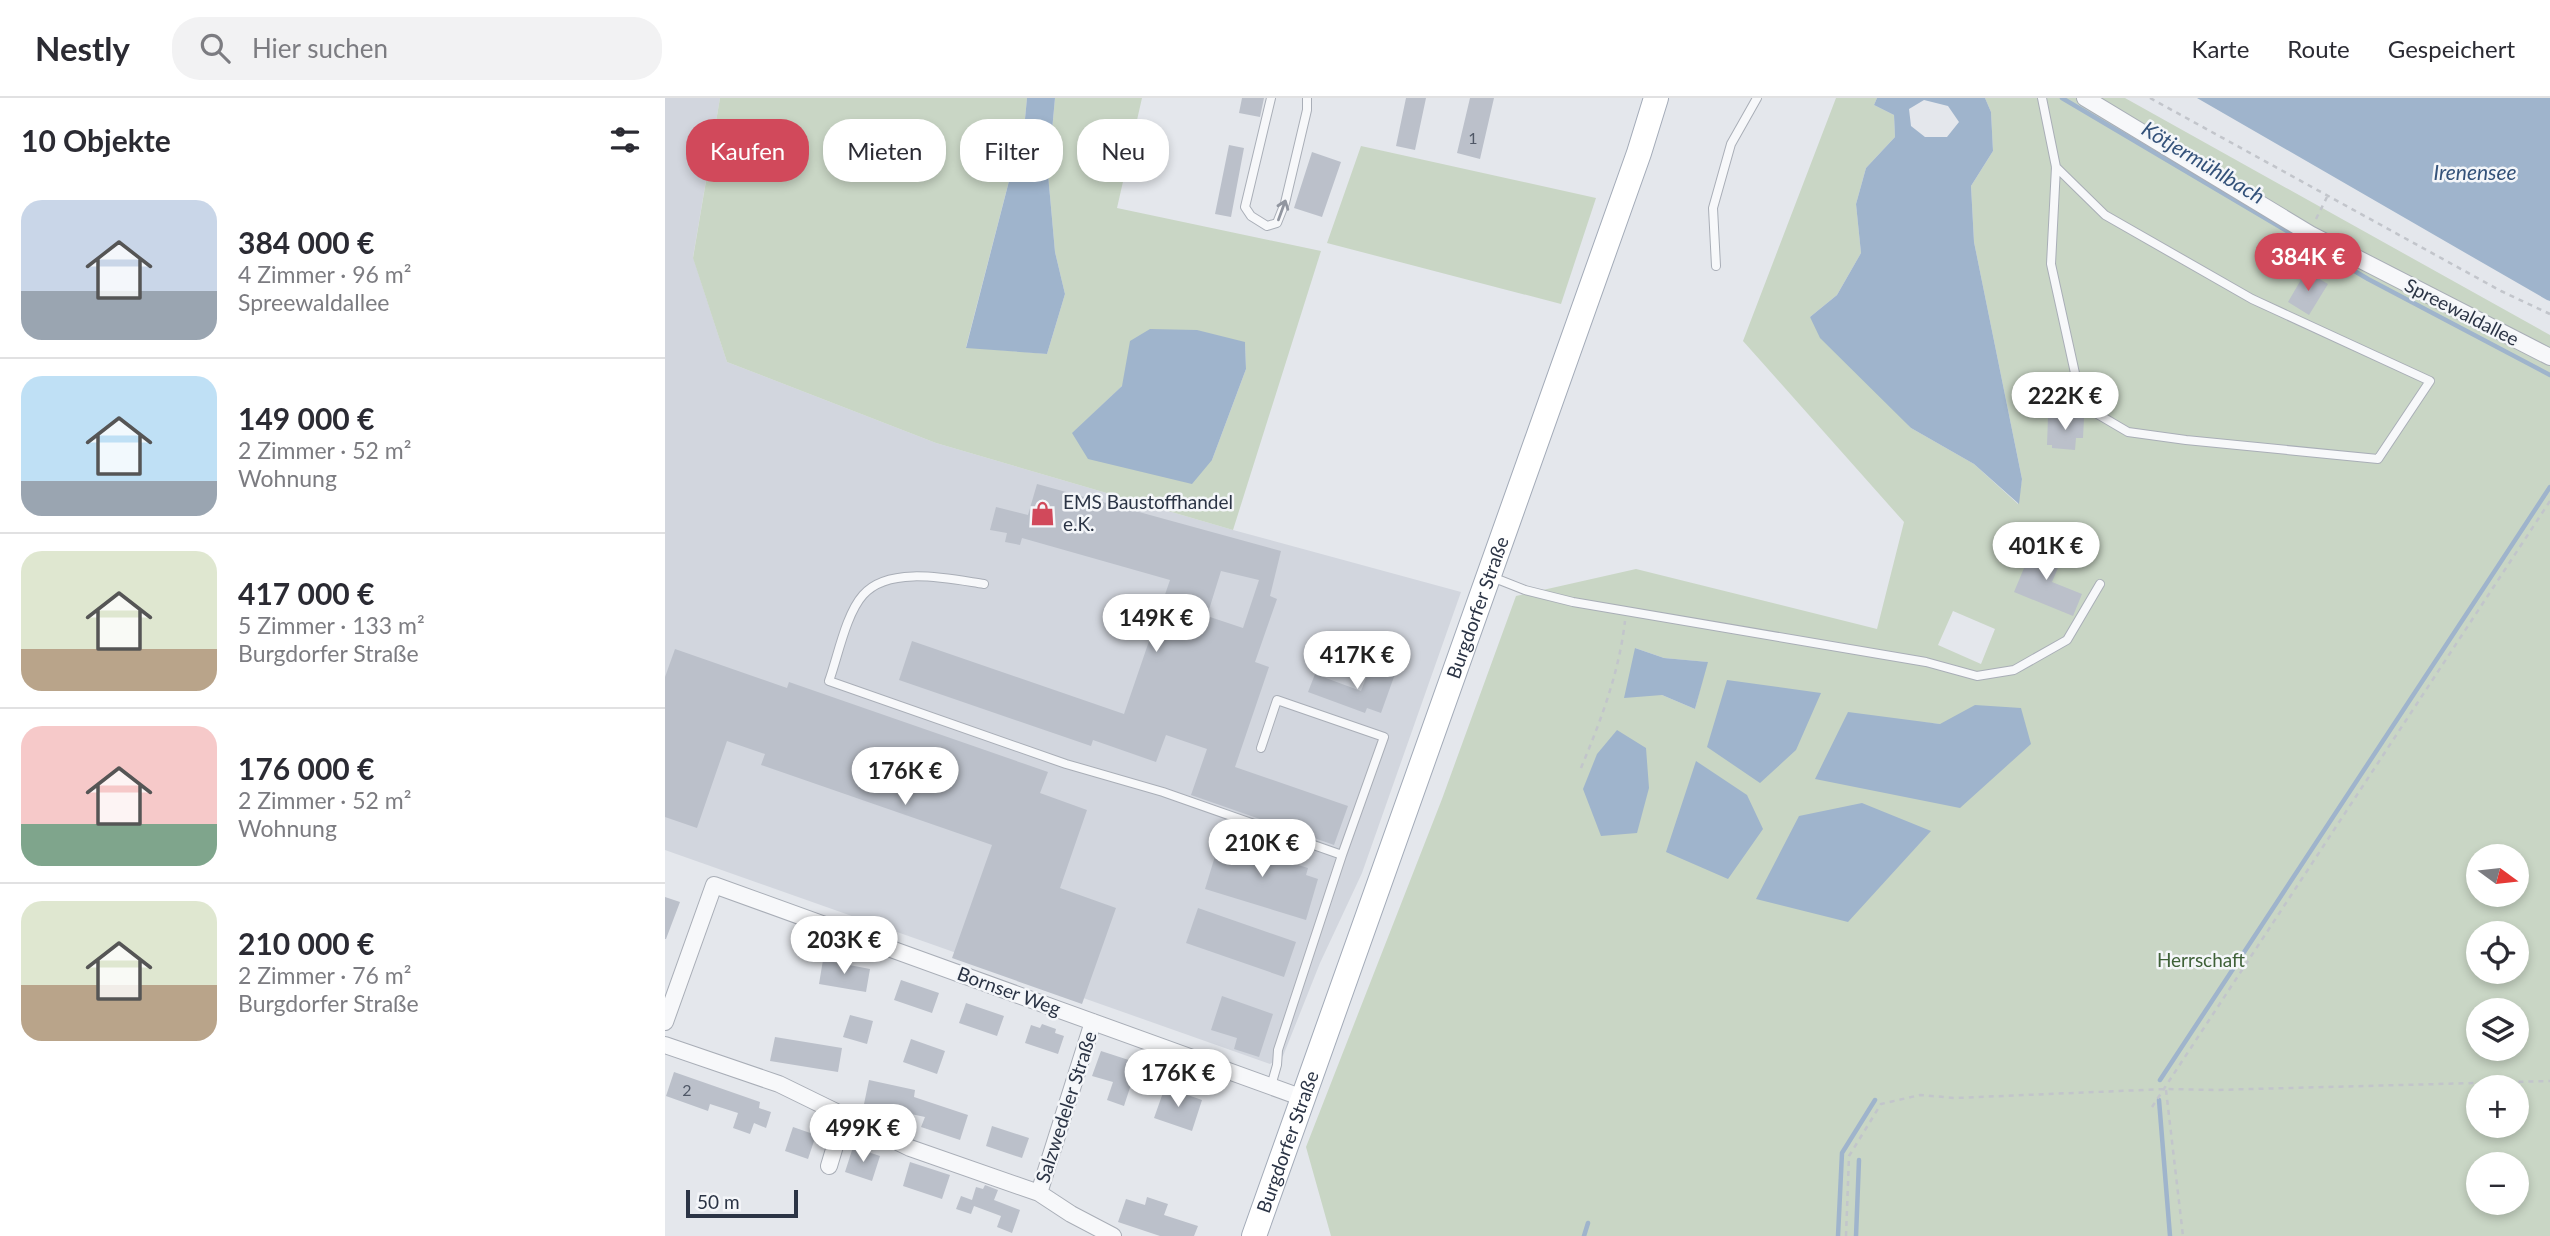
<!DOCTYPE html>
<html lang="de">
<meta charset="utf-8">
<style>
body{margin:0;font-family:Lato,sans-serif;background:#f2f2f3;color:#2b2b33;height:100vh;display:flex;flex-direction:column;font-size:26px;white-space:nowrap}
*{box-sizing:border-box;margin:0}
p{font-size:23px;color:#7c7c81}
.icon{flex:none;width:38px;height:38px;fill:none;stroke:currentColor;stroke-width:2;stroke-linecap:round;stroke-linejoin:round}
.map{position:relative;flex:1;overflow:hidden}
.sheet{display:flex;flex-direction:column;background:#fff;width:665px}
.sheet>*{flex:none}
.top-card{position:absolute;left:21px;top:21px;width:665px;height:63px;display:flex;gap:14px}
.needle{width:46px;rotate:105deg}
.fabs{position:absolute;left:1801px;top:746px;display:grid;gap:14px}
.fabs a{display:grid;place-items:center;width:63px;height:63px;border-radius:50%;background:#fff;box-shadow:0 4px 10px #0003;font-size:35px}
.scale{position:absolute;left:21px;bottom:18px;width:112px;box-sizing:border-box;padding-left:7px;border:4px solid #2b3445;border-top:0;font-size:19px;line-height:24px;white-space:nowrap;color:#2b3445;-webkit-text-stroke:5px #f4f6f9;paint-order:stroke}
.price{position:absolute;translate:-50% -60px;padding:0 16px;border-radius:24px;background:#fff;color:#222;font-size:23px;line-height:46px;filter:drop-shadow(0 2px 4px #0008)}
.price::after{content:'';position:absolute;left:50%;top:42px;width:21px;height:16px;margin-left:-10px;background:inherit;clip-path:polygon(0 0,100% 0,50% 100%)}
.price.current{background:#d1495b;color:#fff}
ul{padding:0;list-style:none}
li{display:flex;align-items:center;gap:21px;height:175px;padding:0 21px}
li+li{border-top:2px solid #e1e1e2}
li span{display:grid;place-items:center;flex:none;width:196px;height:140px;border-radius:21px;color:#555}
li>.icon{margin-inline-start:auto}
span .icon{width:84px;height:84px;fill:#fffc;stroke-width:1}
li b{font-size:30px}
h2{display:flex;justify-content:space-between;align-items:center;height:84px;padding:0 21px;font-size:30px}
.pill{padding:0 24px;border-radius:28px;background:#fff;box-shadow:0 4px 10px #0003;font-size:24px;line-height:63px}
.pill.current{background:#d1495b;color:#fff}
header{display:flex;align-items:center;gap:42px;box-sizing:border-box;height:98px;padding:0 35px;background:#fff;border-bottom:2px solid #e1e1e2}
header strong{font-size:33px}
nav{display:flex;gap:38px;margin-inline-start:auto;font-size:24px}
.search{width:490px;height:63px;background:#f2f2f3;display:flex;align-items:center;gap:18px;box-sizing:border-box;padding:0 24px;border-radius:28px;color:#7c7c81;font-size:26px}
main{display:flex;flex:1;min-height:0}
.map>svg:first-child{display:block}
</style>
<header>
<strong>Nestly</strong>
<div class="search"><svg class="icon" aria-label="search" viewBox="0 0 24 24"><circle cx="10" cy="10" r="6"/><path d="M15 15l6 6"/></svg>Hier suchen</div>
<nav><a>Karte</a><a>Route</a><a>Gespeichert</a></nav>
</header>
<main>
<section class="sheet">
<h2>10 Objekte<svg class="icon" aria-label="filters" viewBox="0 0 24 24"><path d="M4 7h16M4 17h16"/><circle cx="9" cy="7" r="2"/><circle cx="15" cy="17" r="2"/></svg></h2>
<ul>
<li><span style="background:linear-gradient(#c9d6e8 65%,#9aa5b1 0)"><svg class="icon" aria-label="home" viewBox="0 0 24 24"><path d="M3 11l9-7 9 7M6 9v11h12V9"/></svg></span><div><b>384 000 €</b><p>4 Zimmer · 96 m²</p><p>Spreewaldallee</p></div></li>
<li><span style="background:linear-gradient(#bfe0f5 75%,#9aa5b1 0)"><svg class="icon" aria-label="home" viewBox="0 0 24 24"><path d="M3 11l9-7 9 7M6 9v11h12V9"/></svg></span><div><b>149 000 €</b><p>2 Zimmer · 52 m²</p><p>Wohnung</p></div></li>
<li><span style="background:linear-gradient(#dfe7d0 70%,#b9a48a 0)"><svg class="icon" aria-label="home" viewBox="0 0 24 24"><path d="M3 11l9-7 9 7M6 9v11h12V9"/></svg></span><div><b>417 000 €</b><p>5 Zimmer · 133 m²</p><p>Burgdorfer Straße</p></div></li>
<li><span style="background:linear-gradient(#f6c9c9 70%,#7fa58c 0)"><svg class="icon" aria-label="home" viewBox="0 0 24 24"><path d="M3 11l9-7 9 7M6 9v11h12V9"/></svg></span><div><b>176 000 €</b><p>2 Zimmer · 52 m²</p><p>Wohnung</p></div></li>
<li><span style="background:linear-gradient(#dfe7d0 60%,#b9a48a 0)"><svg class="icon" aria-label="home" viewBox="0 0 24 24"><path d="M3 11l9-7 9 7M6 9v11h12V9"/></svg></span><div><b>210 000 €</b><p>2 Zimmer · 76 m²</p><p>Burgdorfer Straße</p></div></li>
</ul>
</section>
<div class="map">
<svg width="1885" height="1138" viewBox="0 0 1885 1138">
<rect width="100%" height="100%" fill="#e4e7ec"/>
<path fill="#d2d6de" d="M0,0H55L28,159L62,264L271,345L568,432L796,494L697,775L655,865L618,958L605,966L0,752Z"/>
<path fill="#c9d6c5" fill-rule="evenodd" d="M55,0H362L360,21L301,249L382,256L400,196L390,154L383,76L390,0H477L452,110L656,153L568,432L271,345L62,264L28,160ZM580,244L581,271L547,362L408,335L457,288Z
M1171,0H1212L1209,7L1229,17L1230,39L1201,70L1191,106L1196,155L1172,197L1145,219L1246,330L1309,366L1353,406L1357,381L1309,144L1306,88L1328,53L1326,14L1320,0H1460L1885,237V1138H666L641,1049L777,701L851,498L971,471L1212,531L1239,424L1078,243ZM1288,513L1330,531L1316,566L1273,547ZM970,550L999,560L1042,564L1030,611L997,597ZM1243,623L1275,626L1151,680ZM1813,758H1852V796H1813ZM1813,835H1852V873H1813ZM1813,912H1852V950H1813ZM1813,989H1852V1027H1813ZM1813,1066H1852V1104H1813Z
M696,48L931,100L896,206L662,145Z"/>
<path fill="#9fb4cc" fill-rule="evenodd" d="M362,0H390L383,76L390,154L400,196L382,256L301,250L360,21Z
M1212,0H1320L1326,14L1328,53L1306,88L1309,144L1357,381L1354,406L1309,366L1246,330L1155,240L1145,219L1172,197L1196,155L1191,106L1201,70L1230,39L1229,17L1209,7ZM1259,2L1283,8L1294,24L1282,39H1260L1246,28L1244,11Z
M1532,0H1885V203L1882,202Z
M485,231L532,232L580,244L581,271L547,362L527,386L423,361L407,335L457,288L465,243Z
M970,550L999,560L1043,564L1030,611L997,597L959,600Z
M1062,582L1156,595L1131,652L1095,685L1042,649Z
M1310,607L1356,610L1366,646L1295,710L1150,681L1183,614L1275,626Z
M952,632L981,650L984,690L972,735L936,738L918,691L932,656Z
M1031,663L1082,697L1098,731L1063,781L1001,754Z
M1197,705L1266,733L1183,824L1091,801L1134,718Z"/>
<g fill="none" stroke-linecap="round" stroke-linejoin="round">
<path stroke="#9fb4cc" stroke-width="4.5" d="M1397,0L1703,181L1885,277
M1495,982L1885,389
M1494,1002L1505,1138
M919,1138L923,1125
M1173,1138L1177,1055L1210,1002
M1191,1138L1194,1062"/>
</g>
<path fill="#bbc0ca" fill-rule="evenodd" d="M577,0H599L595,19L574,15Z
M741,0H761L750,52L731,48Z
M805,0H829L815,61L792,55Z
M564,47L579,50L566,119L550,116Z
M647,54L676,64L657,119L629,110Z
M1641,173L1663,186L1644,217L1623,204Z
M1383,319L1419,320L1418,340H1411L1410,352L1387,350V347H1382Z
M372,386L616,453L605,498L612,501L590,564L604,569L570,669L683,708L669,747L526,697L542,651L501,637L491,664L428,642L426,648L234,582L247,543L459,616L505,482L357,440L355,447L340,444L342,435L325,432L331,409L363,417ZM556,473L594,482L578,530L542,518Z
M1369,446L1398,458L1387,484L1417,496L1408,518L1349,494Z
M10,551L122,590L124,584L383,674L375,695L422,712L395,790L451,810L417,906L287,860L327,747L96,667L100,656L62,643L32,730L0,719V579Z
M706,567L730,576L716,615L702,610L700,615L643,594L650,576L696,593Z
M580,741L613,752L610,760L643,770L641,777L653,781L641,822L540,791L555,742L578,749Z
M0,799L15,804L1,841H0Z
M533,810L631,844L619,879L521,845Z
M158,862L205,871L201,894L154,886Z
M236,882L274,895L267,915L229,902Z
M557,898L608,916L594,959L569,951L572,940L546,932Z
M301,905L339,918L332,938L294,925Z
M185,917L208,923L202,946L178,939Z
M377,926L391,931L390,935L399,938L393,956L360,945L366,927L375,930Z
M110,939L177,950L173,974L105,963Z
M246,941L280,953L272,976L238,964Z
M436,953L473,965L459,1008L442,1002L448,984L427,978Z
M9,974L95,1004L94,1010L106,1014L101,1030L89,1025L85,1036L68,1030L73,1015L45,1006L43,1013L1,998Z
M204,982L250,992L249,999L303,1017L295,1042L256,1029L260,1019L199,1006Z
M500,989L537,1002L527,1033L489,1020Z
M327,1028L364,1040L357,1060L321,1048Z
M128,1029L151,1037L143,1061L120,1053Z
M188,1049L215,1058L207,1083L180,1074Z
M245,1064L285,1077L277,1101L238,1088Z
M320,1087L333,1092L329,1102L355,1112L347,1135L332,1129L336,1118L309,1108L306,1116L291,1111L296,1098L307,1102L311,1089L318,1091Z
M482,1099L503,1106L499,1117L533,1128L529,1138H495L453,1124L461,1101L480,1107Z"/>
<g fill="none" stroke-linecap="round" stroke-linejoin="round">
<defs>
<path id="service" d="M606,0L580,109L586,118L602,128L612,125L620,105L642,12V0
M1377,0L1391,69L1386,166L1417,307L1463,334L1521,342L1713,361L1765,283L1587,201L1440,117L1391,69
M1051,168L1048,110L1066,46L1092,0
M827,479L860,492L908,504L1261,564L1312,578L1349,572L1402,542L1435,486
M319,486C285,481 224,467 198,497C181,516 173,558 164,583L401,666L498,694L677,757L613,952L612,967L606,988
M596,650L612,602L719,639L677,757"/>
<path id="minor" d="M1420,0L1645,136L1885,259
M0,924L49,787L638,1000
M0,947L114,986L245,1050L374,1095L406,1116L448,1138
M164,1068L179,1018
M374,1095L428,924"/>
<g id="primary">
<path id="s1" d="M589,1138L974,55L991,0"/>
</g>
</defs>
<use href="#service" stroke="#a9aeb7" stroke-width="10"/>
<use href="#minor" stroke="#a9aeb7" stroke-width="18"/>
<use href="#primary" stroke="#a3abb8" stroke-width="26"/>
<path stroke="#c2c5cb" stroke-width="2.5" stroke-dasharray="5 5" stroke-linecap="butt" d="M1485,0L1836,193L1885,216
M1651,121L1662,99
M916,670C936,622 954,575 960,523
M1501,992L1518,1138
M1487,1009L1885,403
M1181,1138L1184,1058L1216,1006L1255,997L1290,1000L1501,991L1550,992L1885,983"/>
<use href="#service" stroke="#f7f8fa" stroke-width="8"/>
<use href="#minor" stroke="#f7f8fa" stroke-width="16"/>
<use href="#primary" stroke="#fff" stroke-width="24"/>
</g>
<defs><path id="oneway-shaft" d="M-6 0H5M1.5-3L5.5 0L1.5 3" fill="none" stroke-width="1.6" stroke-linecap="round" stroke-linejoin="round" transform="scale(1.75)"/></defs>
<use stroke="#9196a0" href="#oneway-shaft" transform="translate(617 112) rotate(-70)"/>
<defs>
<symbol id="shop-bare" viewBox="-9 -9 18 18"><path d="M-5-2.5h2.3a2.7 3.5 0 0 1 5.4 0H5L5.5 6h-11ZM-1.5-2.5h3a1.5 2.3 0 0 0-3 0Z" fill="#d1495b" stroke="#f4f6f9" stroke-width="2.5" paint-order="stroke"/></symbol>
</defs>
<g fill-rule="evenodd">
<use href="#shop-bare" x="360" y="398" width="35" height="35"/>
</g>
<g text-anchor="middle" stroke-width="5" stroke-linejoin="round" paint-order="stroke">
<g font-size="16" fill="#4f5766">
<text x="808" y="46">1</text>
<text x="22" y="998">2</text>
</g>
<g font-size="19" fill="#2b3445" stroke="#f4f6f9">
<text transform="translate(1797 214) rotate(27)" y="7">Spreewaldallee</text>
<text dy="7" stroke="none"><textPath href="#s1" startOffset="667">Burgdorfer Straße</textPath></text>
<text transform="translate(344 893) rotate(20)" y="7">Bornser Weg</text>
<text transform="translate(401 1009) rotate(-72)" y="7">Salzwedeler Straße</text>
<text dy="7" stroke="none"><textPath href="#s1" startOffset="100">Burgdorfer Straße</textPath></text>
</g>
<g font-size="19" fill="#2b3445" stroke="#f4f6f9" text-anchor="start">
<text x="398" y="411">EMS Baustoffhandel<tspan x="398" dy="22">e.K.</tspan></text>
</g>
<g font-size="19" fill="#3f6138" stroke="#f4f6f9">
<text x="1536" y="869">Herrschaft</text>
</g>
<g font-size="21" font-style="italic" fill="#34527a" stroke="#f4f6f9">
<text transform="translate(1538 65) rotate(31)" y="7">Kötjermühlbach</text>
<text x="1810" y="82">Irenensee</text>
</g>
</g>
</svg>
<div class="fabs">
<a><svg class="needle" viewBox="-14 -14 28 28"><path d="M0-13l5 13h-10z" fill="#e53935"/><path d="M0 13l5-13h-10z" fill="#7c7c81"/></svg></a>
<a><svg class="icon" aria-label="locate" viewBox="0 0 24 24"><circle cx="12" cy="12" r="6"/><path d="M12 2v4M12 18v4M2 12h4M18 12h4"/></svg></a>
<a><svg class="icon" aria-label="layers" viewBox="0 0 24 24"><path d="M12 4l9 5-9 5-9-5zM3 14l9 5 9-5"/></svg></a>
<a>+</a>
<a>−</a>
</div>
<div class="scale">50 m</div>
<b class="price current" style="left:1643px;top:195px">384K €</b>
<b class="price" style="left:1400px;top:334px">222K €</b>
<b class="price" style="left:1381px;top:484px">401K €</b>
<b class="price" style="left:491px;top:556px">149K €</b>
<b class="price" style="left:692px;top:593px">417K €</b>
<b class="price" style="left:240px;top:709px">176K €</b>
<b class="price" style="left:597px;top:781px">210K €</b>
<b class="price" style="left:179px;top:878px">203K €</b>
<b class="price" style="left:513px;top:1011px">176K €</b>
<b class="price" style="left:198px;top:1066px">499K €</b>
<div class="top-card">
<a class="pill current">Kaufen</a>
<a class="pill">Mieten</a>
<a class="pill">Filter</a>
<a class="pill">Neu</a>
</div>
</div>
</main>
